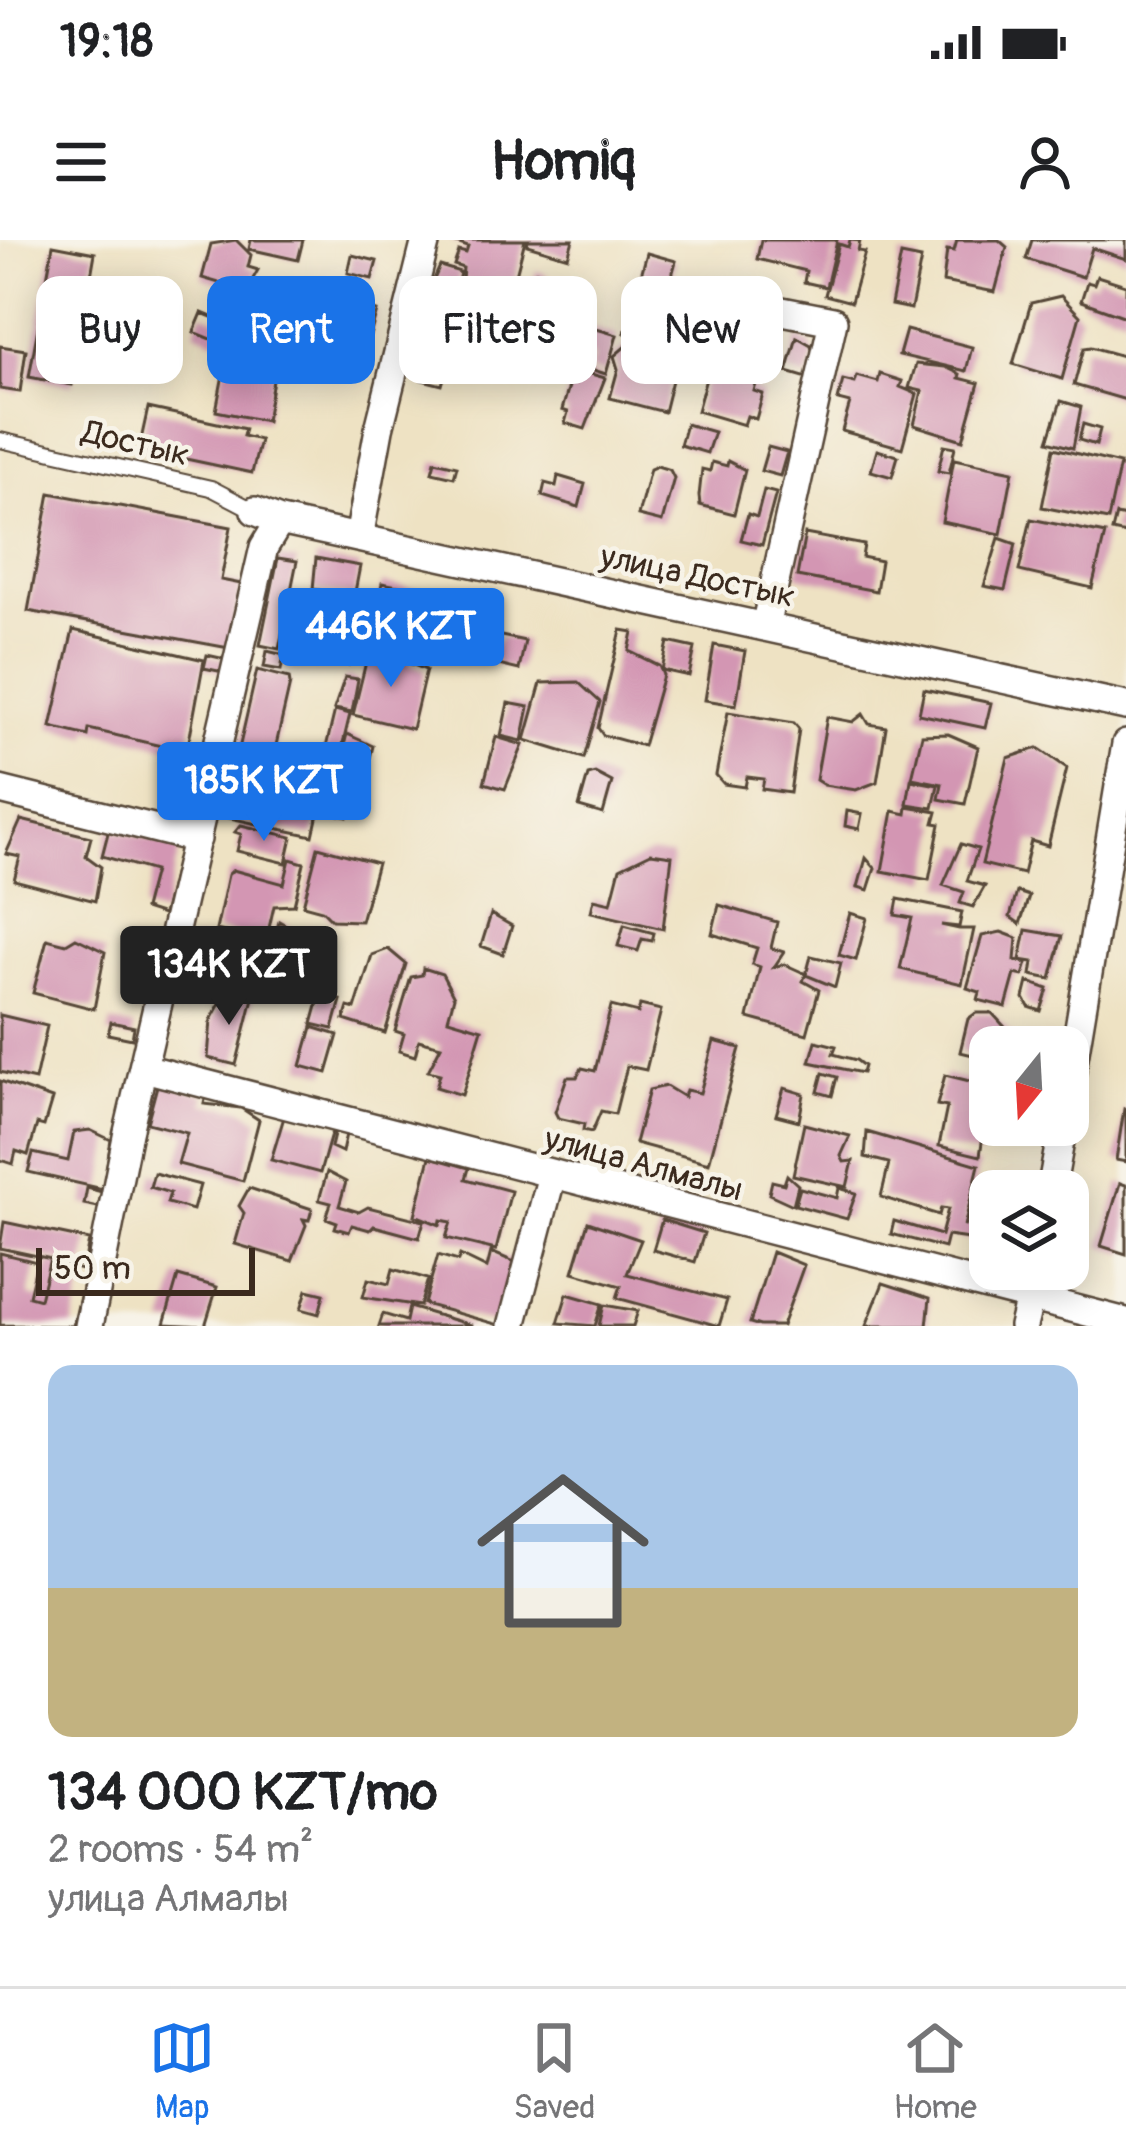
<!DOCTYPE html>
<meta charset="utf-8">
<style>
body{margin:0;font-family:Pangolin,sans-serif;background:#f6f6f6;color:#202124;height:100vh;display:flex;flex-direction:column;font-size:45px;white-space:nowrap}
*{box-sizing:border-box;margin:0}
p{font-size:39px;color:#757577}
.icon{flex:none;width:66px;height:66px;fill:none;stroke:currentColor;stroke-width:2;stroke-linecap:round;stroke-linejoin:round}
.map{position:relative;height:1086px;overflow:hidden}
.side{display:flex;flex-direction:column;background:#fff;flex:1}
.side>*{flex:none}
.hud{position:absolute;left:36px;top:36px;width:1056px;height:108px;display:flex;gap:24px}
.needle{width:78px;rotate:198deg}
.tools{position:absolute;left:969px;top:786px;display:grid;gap:24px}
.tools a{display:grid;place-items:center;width:120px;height:120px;border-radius:24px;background:#fff;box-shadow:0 6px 30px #0003;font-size:60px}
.scale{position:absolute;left:36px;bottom:30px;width:219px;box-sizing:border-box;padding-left:12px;border:6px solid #3b2a1e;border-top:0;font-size:33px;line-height:42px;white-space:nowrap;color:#3b2a1e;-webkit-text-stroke:9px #f7f3e8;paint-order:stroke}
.price{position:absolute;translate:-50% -102px;padding:0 27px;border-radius:12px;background:#1a73e8;color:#fff;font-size:39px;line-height:78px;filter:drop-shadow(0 3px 6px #0008)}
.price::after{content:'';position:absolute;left:50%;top:72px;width:36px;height:27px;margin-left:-18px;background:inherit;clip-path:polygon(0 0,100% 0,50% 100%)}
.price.active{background:#222;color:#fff}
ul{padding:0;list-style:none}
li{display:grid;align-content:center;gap:24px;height:636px;padding:0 48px}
li span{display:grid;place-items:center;height:372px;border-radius:24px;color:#555}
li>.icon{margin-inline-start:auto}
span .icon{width:216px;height:216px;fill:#fffc;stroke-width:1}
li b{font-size:51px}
.pill{padding:0 42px;border-radius:24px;background:#fff;box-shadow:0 6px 30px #0003;font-size:42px;line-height:108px}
.pill.active{background:#1a73e8;color:#fff}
.status{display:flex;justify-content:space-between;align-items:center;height:84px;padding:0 60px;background:#fff;direction:ltr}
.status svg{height:33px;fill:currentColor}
header{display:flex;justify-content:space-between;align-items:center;height:156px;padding:0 48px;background:#fff;font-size:54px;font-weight:800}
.tab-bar{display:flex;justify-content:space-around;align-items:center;height:168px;border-top:3px solid #e0e0e0;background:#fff;font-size:33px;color:#757577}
.tab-bar a{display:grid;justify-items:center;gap:6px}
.tab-bar .active{color:#1a73e8}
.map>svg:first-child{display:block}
</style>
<div class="status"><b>19:18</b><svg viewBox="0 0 49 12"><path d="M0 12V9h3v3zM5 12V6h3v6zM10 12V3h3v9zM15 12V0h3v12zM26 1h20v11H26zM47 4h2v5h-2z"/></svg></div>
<header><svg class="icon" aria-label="menu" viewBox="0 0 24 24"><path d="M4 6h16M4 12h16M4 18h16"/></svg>Homiq<svg class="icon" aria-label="person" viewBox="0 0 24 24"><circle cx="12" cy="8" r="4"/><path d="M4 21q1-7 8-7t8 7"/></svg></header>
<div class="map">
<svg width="1126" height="1086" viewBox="0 0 1126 1086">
<rect width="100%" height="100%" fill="#f7f3e8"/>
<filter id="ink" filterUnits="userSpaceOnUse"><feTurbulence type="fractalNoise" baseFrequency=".00833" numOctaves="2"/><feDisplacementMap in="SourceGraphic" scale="24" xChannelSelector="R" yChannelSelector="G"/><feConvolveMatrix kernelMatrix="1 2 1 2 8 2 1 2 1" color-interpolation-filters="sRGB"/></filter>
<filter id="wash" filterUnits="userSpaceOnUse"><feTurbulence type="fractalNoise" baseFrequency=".004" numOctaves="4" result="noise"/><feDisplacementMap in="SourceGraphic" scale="48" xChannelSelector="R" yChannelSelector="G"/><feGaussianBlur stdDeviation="2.7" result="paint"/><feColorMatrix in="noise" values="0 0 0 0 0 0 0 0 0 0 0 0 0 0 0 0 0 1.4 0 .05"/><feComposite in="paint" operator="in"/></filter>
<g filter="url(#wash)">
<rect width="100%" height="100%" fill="#eee2c3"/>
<g id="blocks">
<path fill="#d396b3" d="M236,0L251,15L248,27L258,30L246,51L202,38L211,4Z
M251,0H303L298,20L249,9Z
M448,0H525L511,54L462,40L463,28L454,25L459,11L466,13L468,7Z
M528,0H573L568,17L527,5Z
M761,0H837L826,47L804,42L806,31L757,19Z
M850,0L860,1L858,11L865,12L851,62L825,55L839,4L848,7Z
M957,0H999L1007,7L995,52L943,42L947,10L954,11Z
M1032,0H1126V19L1092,8L1083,37L1026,19Z
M53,5L95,13L72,145L29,137Z
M647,13L676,21L654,101L625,93Z
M352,15L377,21L372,39L348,33Z
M901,15L921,19L911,69L891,65Z
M440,26L460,32L454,61L459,49L470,54L460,79L507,92L494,140L446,131L442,145L422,140L436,90L450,94L454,80L433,74L441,47L432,44Z
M536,31L547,34L542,49L532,46Z
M1097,36L1126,45V77L1081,61L1087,42L1094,44Z
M303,48L377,71L367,106L292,83Z
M1061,56L1080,76L1062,139L1013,124L1031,63Z
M202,73L224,82L216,101L194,92Z
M549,75L617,95L606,134L590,129L594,116L541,101Z
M726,77L748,84L740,110L727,106L722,124L707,120L709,102Z
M906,90L972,107L966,131L899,115Z
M797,97L811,105L814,116L807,138L787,132Z
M685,101L706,107L698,134L677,128Z
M628,104L653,108L676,124L664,172L610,158L618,129L614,116Z
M0,106L26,110L20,152L0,149Z
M1091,107L1126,117V160L1074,145L1084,108Z
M728,114L739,117L736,130L758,137L754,151L763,154L756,179L747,176L744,185L697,171L710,124L724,128Z
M226,119L275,128L266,181L216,171Z
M916,124L945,127L960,134L959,138L979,143L963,200L914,185L922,151L909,148Z
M574,129L605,138L585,189L565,183L568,172L562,170Z
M880,134L902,141L900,147L917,154L902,208L842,191L850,163L838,160L843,140L855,143L857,136L878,142Z
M1061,161L1081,167L1073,208L1048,201Z
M148,168L245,189L243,196L260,200L252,233L139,209Z
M686,184L714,192L707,213L680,205Z
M1083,184L1100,189L1096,205L1079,200Z
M944,205L955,207L949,233L938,231Z
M768,207L787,212L780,236L761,231Z
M1054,208L1120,224L1108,280L1042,267Z
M877,210L898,216L892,237L871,231Z
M954,219L1013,231L1001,294L942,282Z
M435,221L457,226L454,237L432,232Z
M728,221L745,230L734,274L700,265L699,256L702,229L710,231L712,222L727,226Z
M657,226L670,230L674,238L662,282L638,276L650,229Z
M558,236L585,244L579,267L542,256L545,243L556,246Z
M764,250L776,253L762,305L741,300L748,274L757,277Z
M50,253L231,287L221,340L241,344L229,408L28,371Z
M1116,275L1126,277V294L1112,291Z
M1031,279L1105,294L1092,348L1019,331Z
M805,294L864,305L862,317L881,321L876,351L797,336Z
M999,298L1016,304L1005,350L984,346Z
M278,318L297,321L279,409L260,405Z
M316,318L360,326L354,357L313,349Z
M382,343L429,352L416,410L370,400Z
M314,353L361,363L348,425L302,416Z
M430,354L455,359L452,370L428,364Z
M73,390L204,420L187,512L89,489L88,496L51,487Z
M621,390L633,392L629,411L659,426L663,435L643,506L603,495L598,488Z
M501,396L525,401L519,430L494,424L496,418L489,417Z
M668,402L695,408L689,436L662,430Z
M714,405L745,411L736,465L705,460Z
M390,407L411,412L409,423L426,430L412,489L353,475L366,422L371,416L387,420Z
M267,411L284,415L281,430L264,427Z
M207,415L225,419L223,432L204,428Z
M257,430L289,438L290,444L266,549L232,540Z
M345,437L358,439L352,472L334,469Z
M578,442L600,462L584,518L525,500L541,443Z
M924,449L991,463L985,488L919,474Z
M508,463L529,467L522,501L501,496Z
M335,470L350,474L337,528L322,524Z
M728,472L794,483L799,489L790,553L762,549L764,539L747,537L745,547L724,544L716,535Z
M863,474L869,484L886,487L877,542L856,550L824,545L816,540L827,477L853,482Z
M347,494L373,506L360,557L352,555L347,577L327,572Z
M948,494L978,507L965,564L939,559L942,544L912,538L922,495Z
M496,497L523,505L505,549L484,543Z
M1038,508L1067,528L1048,606L1031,601L1023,634L982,624L1008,518Z
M278,520L320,530L326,538L313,596L266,586L271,563L264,561Z
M595,533L612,542L603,574L579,567L588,535Z
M911,540L938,545L933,568L907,564Z
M222,555L262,561L261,585L221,576Z
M907,567L937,572L934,583L940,584L929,640L882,631L893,571L906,574Z
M847,571L862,574L859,589L845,586Z
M21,580L91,597L86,616L101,627L95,661L14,640L20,617L6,614Z
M241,585L292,597L286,623L237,611L241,594L235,592Z
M109,589L180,608L163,675L144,669L154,631L102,616Z
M961,604L978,609L967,641L985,646L973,667L960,663L964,652L943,645Z
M318,607L377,623L361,681L332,680L322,670L303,665Z
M651,613L672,616L663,689L591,672L594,659L611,663L620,628Z
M866,618L875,628L868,650L858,647Z
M290,619L304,623L294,665L274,666L266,701L216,690L228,635L233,630L284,644Z
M1017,652L1029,656L1020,684L1010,677Z
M898,659L962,672L959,687L941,685L959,689H974L962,744L900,729L912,678L895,675Z
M719,665L777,682L771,708L784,712L774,727L784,724L806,734L803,741L819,750L807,794L748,778L760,727L752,724L757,708L712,694Z
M850,673L867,678L856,720L839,715Z
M491,674L512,686L503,714L481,706Z
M279,681L296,691L288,722L270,718Z
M624,685L654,693L652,701L642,699L638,711L618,706Z
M1026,690L1062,696L1051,739L1031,735L1033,722L1020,720Z
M1001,692L1017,698L1015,720L1027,723L1023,736L1015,734L1006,767L978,760L980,752L967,748L982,696Z
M76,698L105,712L94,769L33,753L47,699L66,704Z
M196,699L263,715L260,750L254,755L186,745Z
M388,709L406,724L385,793L344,780L348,767L355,769L372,715Z
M811,716L841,723L835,747L806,735Z
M423,728L442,734L454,757L448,779L482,789L462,855L436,847L440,834L428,831L441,806L419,800L415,816L399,811L404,794L395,791L411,737L422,735Z
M1028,742L1048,749L1041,771L1029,767L1024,758Z
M226,752L253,758L236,825L208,818L211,780Z
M320,755L341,760L333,789L312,784Z
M640,765L661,770L646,830L627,826L615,874L601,871L592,892L583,890L584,884L558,878L555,872L567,837H577L582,828L595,831L611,766L638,773Z
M976,773H992L1014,797L1011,807H990V819L960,812L968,779Z
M0,775L47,786L35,840L0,832Z
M111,782L134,787L132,799L108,794Z
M312,787L338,795L327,833L301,826Z
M714,801L740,808L709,923L635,903L649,850L666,846L684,857L686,850L700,853Z
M816,801L836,806L833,814L856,820L864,826L862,833L810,822Z
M823,833L837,837L832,856L818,852Z
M945,835L990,846L980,916L939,906L947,867L937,865Z
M0,841L52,859L44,886L37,884L28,915L16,911L13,924L0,920Z
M158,842L206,855L204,864L241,868L259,880L243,941L178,924L187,893L147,883Z
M784,848L804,854L799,881L776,875Z
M1124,869L1126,870V922L1116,920Z
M284,877L332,891L320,933L271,920Z
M804,884L850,896L841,916L844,922L853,921L847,947L793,935Z
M90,890L111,900L103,949L28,932L33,913L68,921L74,892Z
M335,891L346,894L342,912L331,907Z
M867,892L979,925L964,986L970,973L985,977L983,1001L947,996L944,1008L891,994L894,981L941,995L948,969L941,968L939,975L881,957L889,923L865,917Z
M430,917L469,928L466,939L511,951L496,1010L446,998L451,982L441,980L440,985L415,975Z
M327,932L346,942L339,966L359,972L368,967L424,981L419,998L374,986L370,990L352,985L349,992L335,988L337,982L326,978L331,963L319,960Z
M154,933L200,945L193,970L167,963L170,953L150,947Z
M787,935L798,945L793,965L769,954L772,941L784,944Z
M1120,943L1126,945V1014L1101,1006Z
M87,948L102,952L98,967L84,964Z
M249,948L312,969L309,980L303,979L306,985L292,1021L235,1004L244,973L239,966Z
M800,948L837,958L839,948L856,953L847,979L795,965Z
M662,980L704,993L695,1022L653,1010Z
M4,982L89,1000L84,1026L0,1008Z
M588,982L641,1000L627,1034L727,1060L719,1086L617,1058L621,1046L573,1032Z
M491,1012L517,1023L499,1085L424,1064L438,1015L458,1021L460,1015L487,1028Z
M772,1012L804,1025L782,1086H760L750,1083Z
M0,1013L37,1022L29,1056L40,1059L49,1022L86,1031L73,1086L0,1085Z
M393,1029L428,1039L420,1066L363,1057L368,1039L389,1044Z
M178,1036L217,1047L205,1086L164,1084Z
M883,1043L930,1058L927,1086H866Z
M307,1050L324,1054L319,1074L301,1069Z
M567,1054L602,1064L595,1086L558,1083Z
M604,1065L638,1071L633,1086H599Z
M409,1067L471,1085V1086H379L383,1074L406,1081Z"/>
</g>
</g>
<g filter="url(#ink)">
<use href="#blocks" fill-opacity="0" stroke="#564637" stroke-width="3"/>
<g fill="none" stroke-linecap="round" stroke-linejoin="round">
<defs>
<path id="service" d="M0,200L211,248L255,271"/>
<path id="minor" d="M741,63L833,81L765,387
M255,271L280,281L1126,466
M359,298L379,189L426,0
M0,550L197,599
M144,828L1126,1082
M1068,854L1126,504
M1051,951L1063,885
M89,1086L128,892L264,307L280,281
M512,1086L552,935
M1023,1086L1037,1029"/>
</defs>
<use href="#service" stroke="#564637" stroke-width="18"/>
<use href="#minor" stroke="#564637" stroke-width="32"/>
<use href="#service" stroke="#fff" stroke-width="14"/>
<use href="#minor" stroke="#fff" stroke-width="27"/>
</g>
</g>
<g text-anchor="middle" stroke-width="9" stroke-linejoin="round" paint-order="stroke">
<g font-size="33" fill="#3b2a1e" stroke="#f7f3e8">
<text transform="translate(136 202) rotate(13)" y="12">Достык</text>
<text transform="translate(698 335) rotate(12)" y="12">улица Достык</text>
<text transform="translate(644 923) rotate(15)" y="12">улица Алмалы</text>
</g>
</g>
</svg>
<div class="tools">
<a><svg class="needle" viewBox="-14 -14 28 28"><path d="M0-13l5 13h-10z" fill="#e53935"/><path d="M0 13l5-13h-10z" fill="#757577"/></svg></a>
<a><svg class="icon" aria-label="layers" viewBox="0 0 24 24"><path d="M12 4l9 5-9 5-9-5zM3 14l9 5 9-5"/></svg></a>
</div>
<div class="scale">50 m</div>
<b class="price" style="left:391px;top:450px">446K KZT</b>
<b class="price" style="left:264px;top:604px">185K KZT</b>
<b class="price active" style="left:229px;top:788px">134K KZT</b>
<div class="hud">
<a class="pill">Buy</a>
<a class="pill active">Rent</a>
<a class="pill">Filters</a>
<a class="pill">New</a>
</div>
</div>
<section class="side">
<ul>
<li><span style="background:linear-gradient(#a9c7e8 60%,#c2b280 0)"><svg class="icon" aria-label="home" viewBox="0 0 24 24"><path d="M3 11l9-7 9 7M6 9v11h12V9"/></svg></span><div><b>134 000 KZT/mo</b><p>2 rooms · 54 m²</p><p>улица Алмалы</p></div></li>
</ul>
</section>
<nav class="tab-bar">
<a class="active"><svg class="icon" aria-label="map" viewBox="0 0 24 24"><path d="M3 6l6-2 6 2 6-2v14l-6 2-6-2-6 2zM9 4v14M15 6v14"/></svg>Map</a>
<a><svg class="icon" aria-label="saved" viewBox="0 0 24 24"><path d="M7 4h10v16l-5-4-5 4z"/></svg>Saved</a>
<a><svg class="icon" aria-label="home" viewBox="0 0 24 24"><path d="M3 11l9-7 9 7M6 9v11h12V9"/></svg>Home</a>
</nav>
